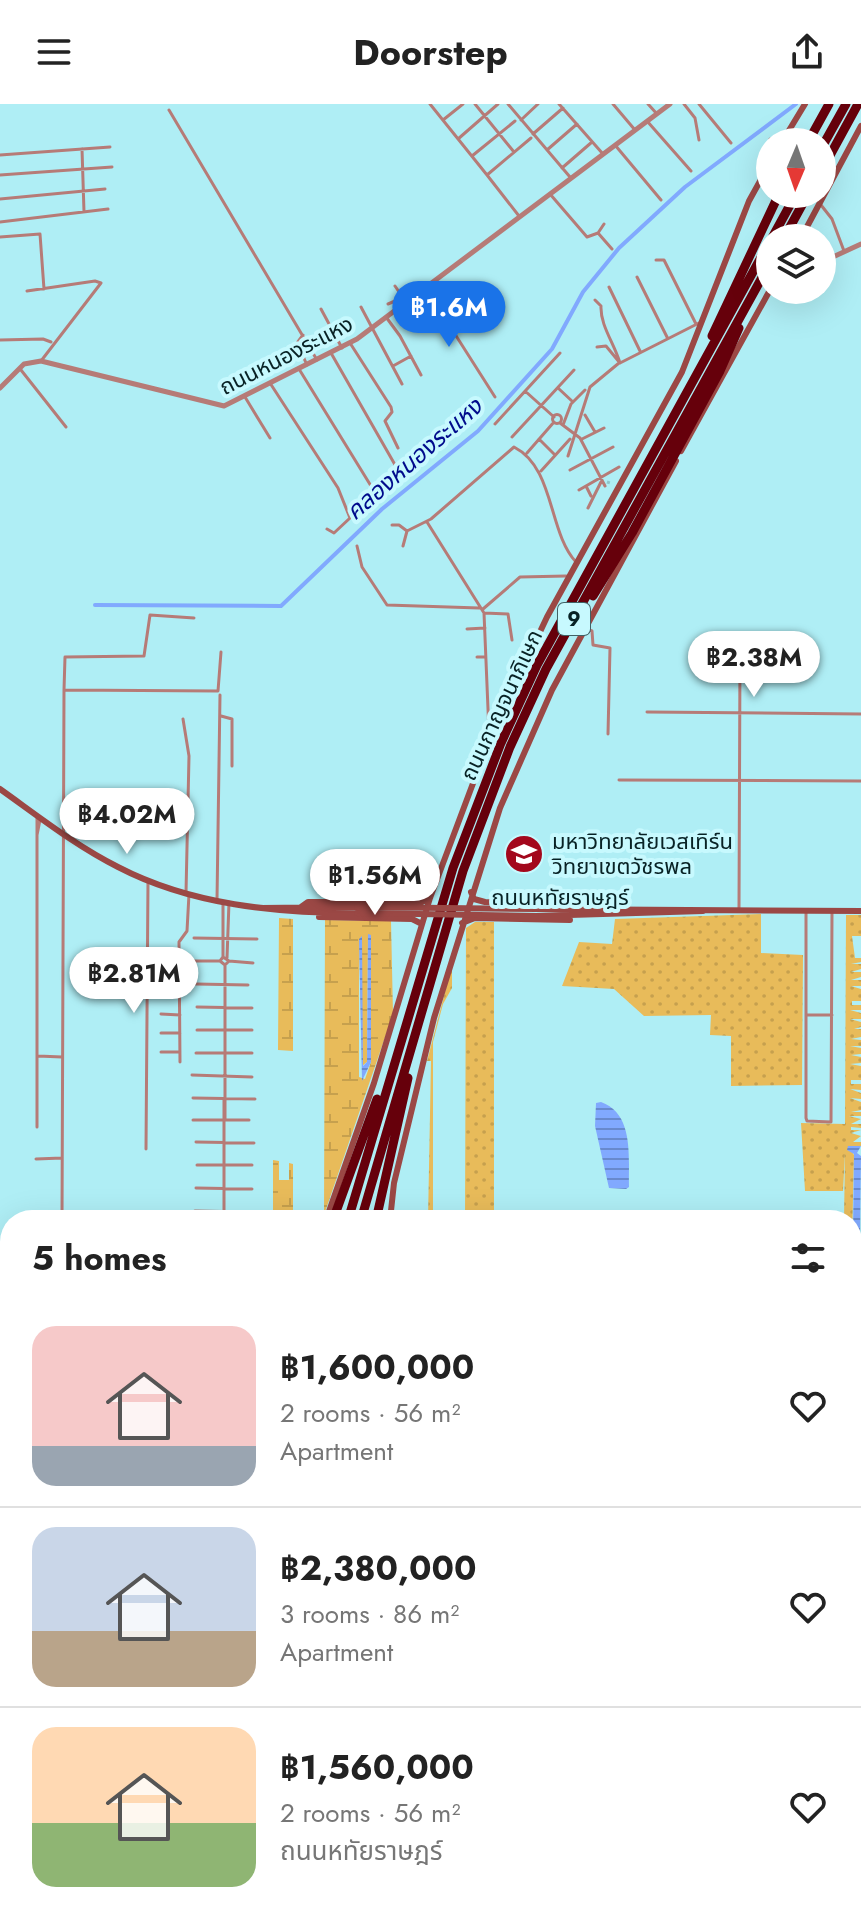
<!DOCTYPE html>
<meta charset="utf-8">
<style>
body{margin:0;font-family:Jost,"Noto Sans Thai",sans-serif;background:#f6f6f6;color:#222;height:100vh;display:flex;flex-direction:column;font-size:30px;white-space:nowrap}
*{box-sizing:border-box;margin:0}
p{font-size:26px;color:#767676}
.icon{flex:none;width:44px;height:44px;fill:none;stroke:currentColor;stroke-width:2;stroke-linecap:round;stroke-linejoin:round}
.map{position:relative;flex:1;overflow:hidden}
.details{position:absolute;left:0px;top:1106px;width:862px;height:714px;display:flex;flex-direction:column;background:#fff;border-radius:32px 32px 0 0;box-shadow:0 8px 32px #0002}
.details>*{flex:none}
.needle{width:52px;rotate:182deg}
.buttons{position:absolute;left:756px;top:24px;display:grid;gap:16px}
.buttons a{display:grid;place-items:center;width:80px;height:80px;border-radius:50%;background:#fff;box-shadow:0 8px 32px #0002;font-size:40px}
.price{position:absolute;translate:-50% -68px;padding:0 18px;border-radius:28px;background:#fff;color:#222;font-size:26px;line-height:52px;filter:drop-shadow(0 2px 4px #0008)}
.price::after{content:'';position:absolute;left:50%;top:48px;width:24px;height:18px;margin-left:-12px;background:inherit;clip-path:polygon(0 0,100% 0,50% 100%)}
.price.on{background:#1a73e8;color:#fff}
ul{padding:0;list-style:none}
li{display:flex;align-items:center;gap:24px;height:200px;padding:0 32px}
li+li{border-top:2px solid #e0e0e0}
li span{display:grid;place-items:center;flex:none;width:224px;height:160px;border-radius:24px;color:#555}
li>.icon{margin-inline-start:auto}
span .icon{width:96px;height:96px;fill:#fffc;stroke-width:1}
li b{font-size:34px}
h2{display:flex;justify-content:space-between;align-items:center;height:96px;padding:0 32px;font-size:34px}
header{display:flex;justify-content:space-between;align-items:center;height:104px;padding:0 32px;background:#fff;font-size:36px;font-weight:700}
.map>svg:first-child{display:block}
</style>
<header><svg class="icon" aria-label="menu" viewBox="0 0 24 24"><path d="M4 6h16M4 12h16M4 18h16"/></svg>Doorstep<svg class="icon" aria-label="share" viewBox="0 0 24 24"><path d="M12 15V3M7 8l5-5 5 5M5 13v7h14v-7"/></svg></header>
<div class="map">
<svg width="861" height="1819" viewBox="0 0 861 1819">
<defs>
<pattern id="grass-dots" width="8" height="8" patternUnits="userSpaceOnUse" patternTransform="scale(2)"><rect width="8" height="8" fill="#e8bb5a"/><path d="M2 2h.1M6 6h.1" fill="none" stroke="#c6a04e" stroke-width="1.8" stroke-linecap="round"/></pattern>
<pattern id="wetland-marsh" width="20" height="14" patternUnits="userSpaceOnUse" patternTransform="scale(2)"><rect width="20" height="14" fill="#e8bb5a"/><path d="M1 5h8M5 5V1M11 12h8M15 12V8" fill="none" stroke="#c6a04e"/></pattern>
<pattern id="water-rules" width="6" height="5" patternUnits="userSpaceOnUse" patternTransform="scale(2)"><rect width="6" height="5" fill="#81a9fe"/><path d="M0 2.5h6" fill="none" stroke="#6889cd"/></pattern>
</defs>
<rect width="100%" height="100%" fill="#afeef5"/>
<path fill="url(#grass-dots)" d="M761,810V849L803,851L802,981L731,982V932L710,931L711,911L644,912L614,885L562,882L579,838L612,840L615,815Z
M846,811H861V832H852L855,854H861V858L851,860H861V865L851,868H861V873L851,876H861V882H851L861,885V897H852V901H861V906H850L861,909V915H850L861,918V923L854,925H861V933L851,935L861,936V942H850L861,944V950L851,951L861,953V959L850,960L861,962V976H851V980H861V986L850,985L861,989V995L850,994L861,998V1006L851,1008H861V1012H849L861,1015L851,1020H861V1024L851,1023V1026H861L851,1029L861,1032L853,1038H861V1042H848L854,1051L852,1136V1116H844L845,1049L843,1087H805L801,1019L845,1020Z
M475,818H494V1116H465L466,824Z
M452,861V884L443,900L433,938V1116H428L431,957H427Z"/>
<path fill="url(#wetland-marsh)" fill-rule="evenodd" d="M279,814L293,815V947L278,946Z
M325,816L391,817L393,910L324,1111ZM368,830L371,958L365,975L359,973V835L362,962L367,958Z
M273,1056L279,1057V1076H289V1059L293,1060V1116H273Z"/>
<path fill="url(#water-rules)" d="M368,830L371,831V958L362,977L359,835L362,832L363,962L367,958Z
M601,998C635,1010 628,1055 629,1083L626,1085L609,1084L595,1022L596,999Z
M848,1042H861L857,1049L861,1052L859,1213L852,1212L854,1050L847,1046Z"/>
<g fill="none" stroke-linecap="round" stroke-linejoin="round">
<path stroke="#81a9fe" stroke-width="4" d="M95,501L281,502L382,405L478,327L552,245L583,188L619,144L685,83L796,0"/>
<path stroke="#8ec5cb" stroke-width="3" stroke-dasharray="3 1.5" stroke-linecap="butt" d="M607,378L610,379"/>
<path stroke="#b67b77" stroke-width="3" d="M430,0L487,71
M475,0L514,48
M508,0L570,73
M559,0L603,50
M613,0L635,26
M648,0L657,10
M684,0L695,14L699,36
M699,0L731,39
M169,6L317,256
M443,16L463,0
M521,16L538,0
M647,17L691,67
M533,30L563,4
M458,35L498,0
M770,38V35
M615,41L661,96
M82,45L84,108
M547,46L577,20
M0,51L110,43
M472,52L515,17
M562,64L592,38
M0,71L112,63
M550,90L587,133L598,129L612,145
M0,95L105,85
M821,101L832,115L844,147
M519,112L487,71L531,34
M0,118L108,105
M598,129L604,120
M0,133L40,130L44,185
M656,156H664L696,220
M637,173L667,233
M395,182L406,198
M425,183L495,293
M609,183L640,247
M27,187L95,177L101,179L41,257
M595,196L601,202C600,221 614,239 620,259L699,219
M388,200L395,197L399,203
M361,203L402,280
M321,205L342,244
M397,205L406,217
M386,213L400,232L421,271
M303,231L297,239L307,261
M0,236L43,235L51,238
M350,239L391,303L392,308L385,317L398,344
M597,243L606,242L620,259
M331,249L398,366
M393,262L411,252
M299,265L379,395
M21,266L66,323
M270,279L338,384L350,414L334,429L327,425
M558,284L573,298
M525,287L554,313
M245,293L270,334
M552.5 315a4.5 4.5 0 1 1 9 0a4.5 4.5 0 1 1-9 0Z
M585,311L595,328
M560,319L580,334L605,382
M495,320L560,249
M563,321L571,300L585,286
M512,333L574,266
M539,335L555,351
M582,335L604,324
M527,349L554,318
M568,352L590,283L619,259
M570,366L613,343
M541,367L570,335
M586,382L591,392
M579,386L619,363
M588,404L601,378
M427,418L484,509L489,629
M392,421H399L407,427
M357,442L362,463L387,501L479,504
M403,442L407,427L431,415L514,343C555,364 548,428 576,458
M483,505L520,473L566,472
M484,509L508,510L512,536
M467,525L485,524
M587,525L592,527L593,541L610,544L608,630
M477,553H486
M64,586L65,553L144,552L150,511L194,514
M647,608L861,610
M221,612L232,615V662
M183,615L189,652L186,789
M619,676L861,677
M37,711V1023
M37,731L40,716
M217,796L220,591
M223,798V853
M739,805L740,548L748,541
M806,809V1014L807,1017L831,1018L832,807
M194,834L257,835
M161,854H180
M227,854L229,798
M194,857H220L223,853L229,857L225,861L220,857
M229,857L253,859
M161,873H180
M196,880L248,881
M162,892L180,891
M197,903L252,904
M161,910L180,911
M807,911H832
M197,926H252
M161,929H180
M161,948H180
M196,949H252
M38,952L62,953
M180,958L179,838L187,827L189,790
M192,971L252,973
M193,994L255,995
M225,1015V861
M193,1016H249
M196,1038L254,1039
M146,1045L148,777
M36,1055L62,1054
M197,1061H252
M196,1084L252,1085
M195,1107L252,1108
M62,1116L64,586L218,587L221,548
M224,1116V995
M0,1214H10
M7,1214V1336
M852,1236H861
M0,1742H10
M0,1786H10
M392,1810L394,1815L512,1816"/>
<path stroke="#b67b77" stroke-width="5" d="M822,158L861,140
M0,284L24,260L41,257L224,302L357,235L670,0
M0,1457H10
M375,1810V1819
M512,1819V1810"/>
<path stroke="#9b4845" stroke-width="6" d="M782,38L805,0
M801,134L861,22
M681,347L770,186
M0,685C38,712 76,742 118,763C191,801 276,809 357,809
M471,788L474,795L485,798L583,801
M301,803L308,798H422L430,794
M261,804L357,803
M536,805L861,807
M536,812L703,807
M319,813L412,815L422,820
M462,819L475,814L570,816
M326,1116L374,979L430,794L490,634L547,513L682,268L749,97L770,59
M390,1116L394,1079L434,914L500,704L552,586L676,357
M852,1465H861
M852,1473H861
M0,1479L10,1481
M180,1819L183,1810"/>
<path stroke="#66000b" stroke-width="9" d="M808,38L829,0
M822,43L846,0
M822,66L858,0
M772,134L796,90
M784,134L808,90
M712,232L779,90
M593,492L632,429L720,267L739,224
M333,1116L377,995
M348,1116L453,764L501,639L537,561L770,137
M361,1116L463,767L510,643L546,565L770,159
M376,1116L408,974
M0,1464H10
M122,1819L125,1810
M132,1819L134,1810
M141,1819L144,1810
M154,1819L157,1810
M170,1819L172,1810"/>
<path stroke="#9b4845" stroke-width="6" d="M357,803L536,805
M357,809L536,812"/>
</g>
<defs>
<symbol id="university-disc" viewBox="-11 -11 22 22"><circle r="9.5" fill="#a3071c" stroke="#c7f9fe"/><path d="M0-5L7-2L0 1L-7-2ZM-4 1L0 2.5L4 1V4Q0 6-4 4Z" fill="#fff"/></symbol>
</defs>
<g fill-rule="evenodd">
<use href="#university-disc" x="502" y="728" width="44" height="44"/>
</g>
<g text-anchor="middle" stroke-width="8" stroke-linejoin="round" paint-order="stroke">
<rect fill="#c7f9fe" stroke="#416266" stroke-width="2" x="558" y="499" width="32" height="32" rx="6"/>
<g font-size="20" font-weight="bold" fill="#082225">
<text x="574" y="522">9</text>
</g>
<g font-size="22" fill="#082225" stroke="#c7f9fe">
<text transform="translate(286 251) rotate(-27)" y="8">ถนนหนองระแหง</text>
<text transform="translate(501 601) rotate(-65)" y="8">ถนนกาญจนาภิเษก</text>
<text x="560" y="801">ถนนหทัยราษฎร์</text>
</g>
<g font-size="22" fill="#082225" stroke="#c7f9fe" text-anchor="start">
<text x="552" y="745">มหาวิทยาลัยเวสเทิร์น<tspan x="552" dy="25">วิทยาเขตวัชรพล</tspan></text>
</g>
<g font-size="24" font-style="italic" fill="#000b8c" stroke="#c7f9fe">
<text transform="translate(414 355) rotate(-41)" y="8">คลองหนองระแหง</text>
</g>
</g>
</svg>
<div class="buttons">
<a><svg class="needle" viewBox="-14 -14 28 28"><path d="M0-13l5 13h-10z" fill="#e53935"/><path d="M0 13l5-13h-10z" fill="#767676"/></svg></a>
<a><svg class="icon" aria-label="layers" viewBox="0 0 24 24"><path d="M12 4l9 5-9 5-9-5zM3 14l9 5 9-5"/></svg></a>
</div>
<b class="price on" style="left:449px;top:245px">฿1.6M</b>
<b class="price" style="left:754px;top:595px">฿2.38M</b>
<b class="price" style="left:127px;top:752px">฿4.02M</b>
<b class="price" style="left:375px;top:813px">฿1.56M</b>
<b class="price" style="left:134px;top:911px">฿2.81M</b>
<section class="details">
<h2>5 homes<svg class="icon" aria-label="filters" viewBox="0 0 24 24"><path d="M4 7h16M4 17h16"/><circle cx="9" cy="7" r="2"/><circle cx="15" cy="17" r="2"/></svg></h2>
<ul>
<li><span style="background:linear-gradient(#f6c9c9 75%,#9aa5b1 0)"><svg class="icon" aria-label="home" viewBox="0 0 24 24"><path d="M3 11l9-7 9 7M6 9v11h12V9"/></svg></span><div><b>฿1,600,000</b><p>2 rooms · 56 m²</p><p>Apartment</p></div><svg class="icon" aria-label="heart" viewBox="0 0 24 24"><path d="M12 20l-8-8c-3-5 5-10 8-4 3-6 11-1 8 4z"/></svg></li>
<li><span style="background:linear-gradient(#c9d6e8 65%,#b9a48a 0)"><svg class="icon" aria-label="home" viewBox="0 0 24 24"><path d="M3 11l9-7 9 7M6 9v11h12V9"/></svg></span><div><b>฿2,380,000</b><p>3 rooms · 86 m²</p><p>Apartment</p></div><svg class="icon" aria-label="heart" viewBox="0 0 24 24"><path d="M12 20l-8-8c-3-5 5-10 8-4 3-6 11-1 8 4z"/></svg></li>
<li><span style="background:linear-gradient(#ffd9b3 60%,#8fb573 0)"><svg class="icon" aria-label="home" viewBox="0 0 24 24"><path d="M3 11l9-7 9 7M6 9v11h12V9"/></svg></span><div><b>฿1,560,000</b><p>2 rooms · 56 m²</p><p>ถนนหทัยราษฎร์</p></div><svg class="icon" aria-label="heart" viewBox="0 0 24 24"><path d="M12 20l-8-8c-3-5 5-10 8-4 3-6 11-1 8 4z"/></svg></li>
</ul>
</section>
</div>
